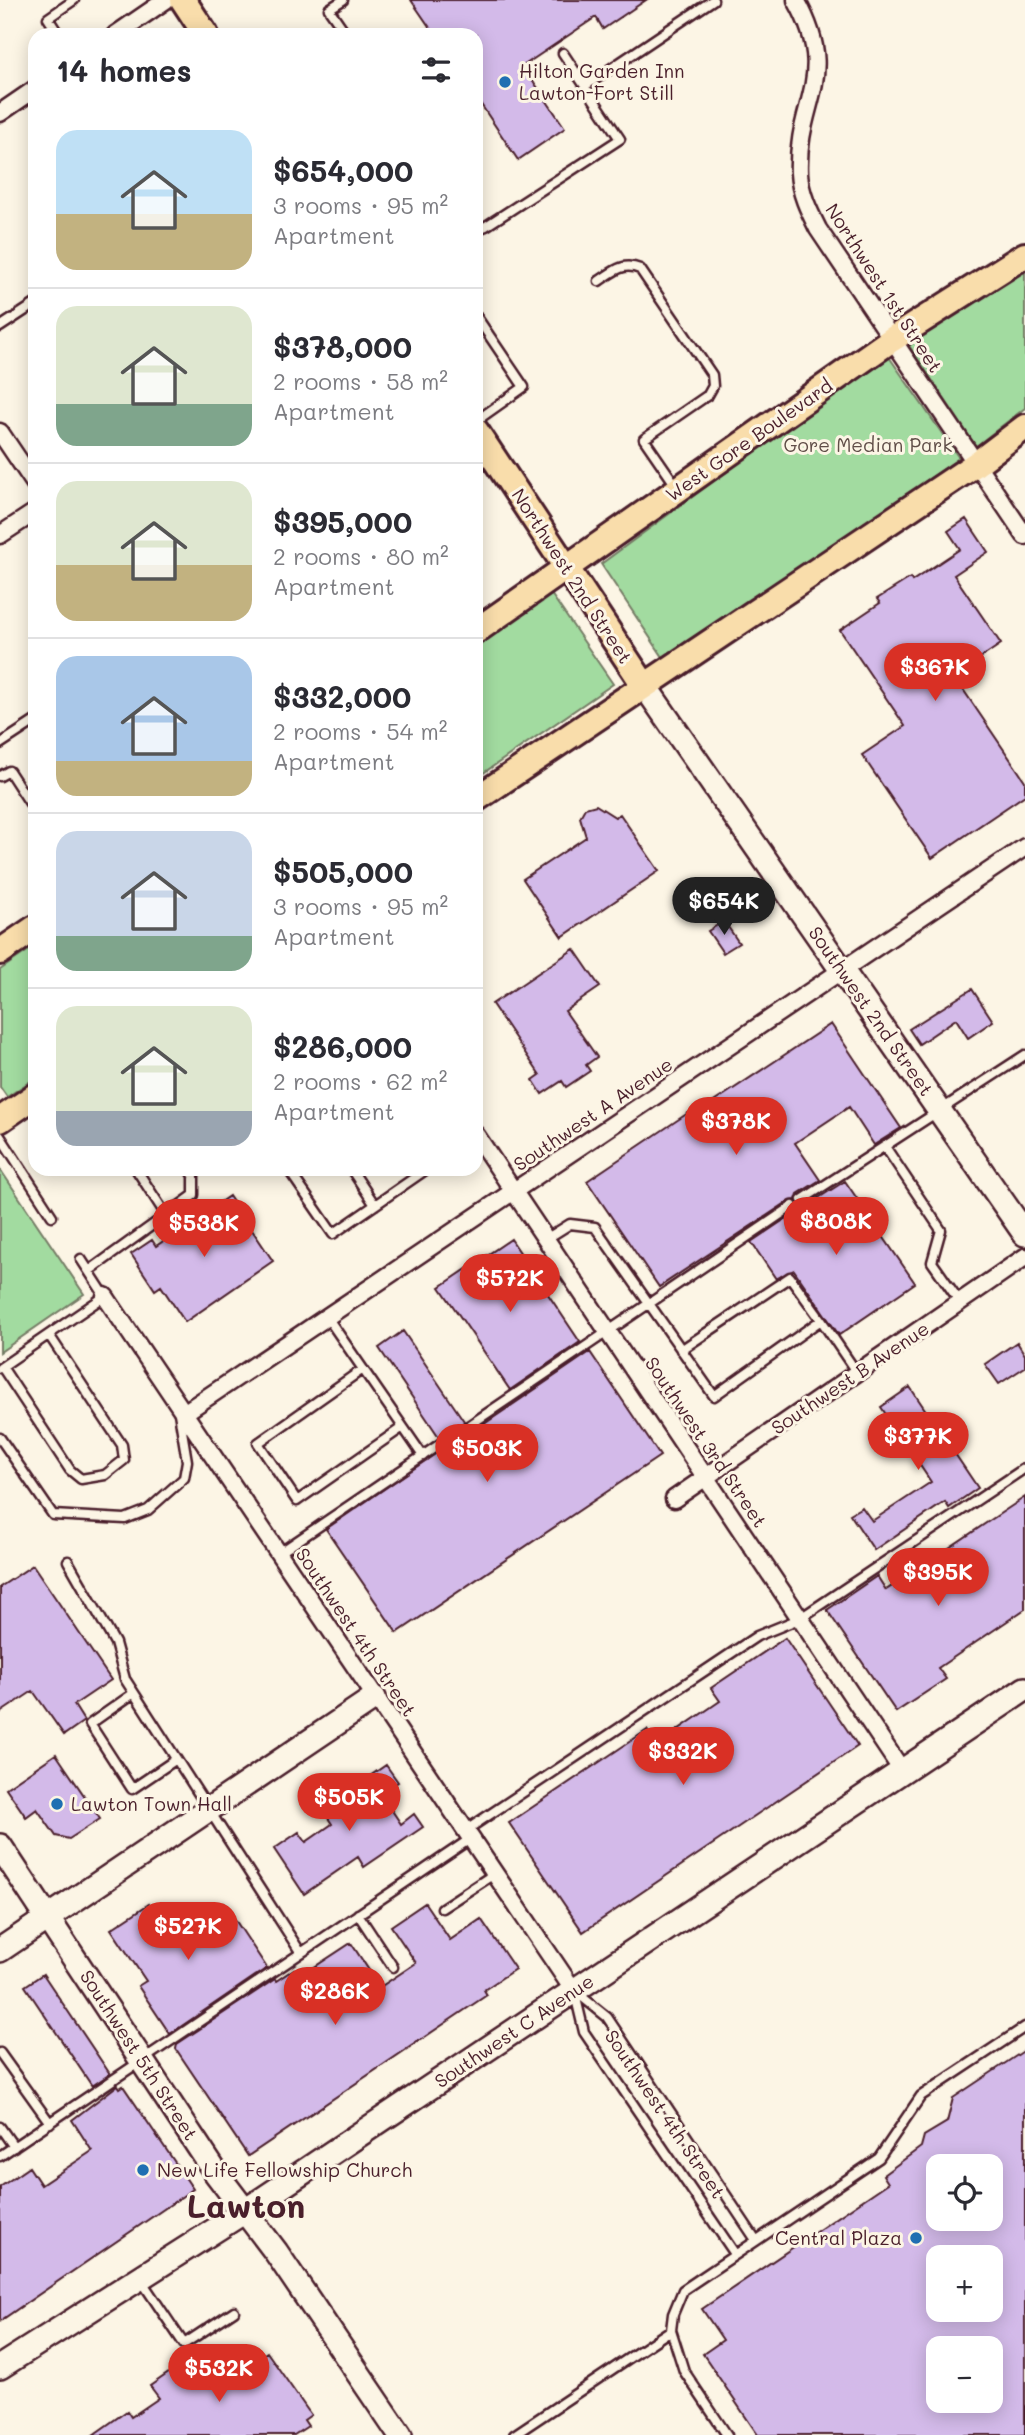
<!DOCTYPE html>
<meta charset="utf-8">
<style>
body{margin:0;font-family:Mali,sans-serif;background:#f7f7f7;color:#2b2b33;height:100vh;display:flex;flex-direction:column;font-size:26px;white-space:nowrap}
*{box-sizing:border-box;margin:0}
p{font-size:23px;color:#7c7c81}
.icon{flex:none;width:38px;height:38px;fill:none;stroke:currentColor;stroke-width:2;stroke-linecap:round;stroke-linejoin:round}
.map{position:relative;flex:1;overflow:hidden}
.drawer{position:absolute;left:28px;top:28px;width:455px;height:1148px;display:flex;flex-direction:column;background:#fff;border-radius:21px;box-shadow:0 4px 18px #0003}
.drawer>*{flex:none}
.tools{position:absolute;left:926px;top:2154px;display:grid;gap:14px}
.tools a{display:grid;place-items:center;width:77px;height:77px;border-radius:14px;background:#fff;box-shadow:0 4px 18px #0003;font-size:35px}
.price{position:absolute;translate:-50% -60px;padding:0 16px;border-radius:24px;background:#d93025;color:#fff;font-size:23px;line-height:46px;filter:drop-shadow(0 2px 4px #0008)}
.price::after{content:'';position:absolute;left:50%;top:42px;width:21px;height:16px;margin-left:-10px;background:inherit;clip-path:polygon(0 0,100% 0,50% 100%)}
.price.on{background:#222;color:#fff}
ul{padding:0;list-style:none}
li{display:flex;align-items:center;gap:21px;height:175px;padding:0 28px}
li+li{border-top:2px solid #e1e1e2}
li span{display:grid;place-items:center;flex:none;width:196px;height:140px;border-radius:21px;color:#555}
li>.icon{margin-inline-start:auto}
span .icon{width:84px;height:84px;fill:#fffc;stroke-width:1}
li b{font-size:30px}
h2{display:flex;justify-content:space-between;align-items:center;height:84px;padding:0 28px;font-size:30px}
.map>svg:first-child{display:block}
</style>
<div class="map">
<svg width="1025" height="2435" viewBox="0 0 1025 2435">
<rect width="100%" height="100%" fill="#fcf5e5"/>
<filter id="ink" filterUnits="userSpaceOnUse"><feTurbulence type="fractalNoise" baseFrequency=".0143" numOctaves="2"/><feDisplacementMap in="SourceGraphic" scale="14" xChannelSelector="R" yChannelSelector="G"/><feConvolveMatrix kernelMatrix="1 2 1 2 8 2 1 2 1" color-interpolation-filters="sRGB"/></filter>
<g filter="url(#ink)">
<path fill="#a2dba0" stroke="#767d66" stroke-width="2" d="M1025,264V408L976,446L908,344Z
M887,354L959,458L667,663L601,564Z
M549,591L613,684L476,778V643Z
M35,946V1078L7,1097L0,1087V970Z
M0,1169L84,1294L0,1352Z"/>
<path fill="#d3bae9" stroke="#4a1f2b" stroke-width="2" fill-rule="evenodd" d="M411,0H646L603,29L596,17L523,66L565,128L518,160L476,97V35H435Z
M966,519L988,552L954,575L1001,644L954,676L1025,781V795L932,858L862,755L905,726L840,630L880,603L877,599L910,578L912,581L960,549L948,531Z
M596,805L615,817L620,814L659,871L562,937L523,879L586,837L580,817L585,808Z
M724,921L739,943L723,953L708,931Z
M574,949L600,987L565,1011L597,1057L586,1065L590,1071L566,1087L562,1081L542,1094L533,1080L540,1075L492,1004Z
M972,989L993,1021L968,1038L956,1019L919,1044L909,1029Z
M831,1024L901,1128L874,1145L849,1107L795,1143L820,1180L798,1194L796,1200L789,1201L659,1287L587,1181L688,1113L691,1117Z
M845,1181L915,1283L839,1335L794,1270L776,1279L751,1242L797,1211L799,1206H806Z
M229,1196L273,1261L185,1322L161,1286L155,1290L131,1254L152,1240L156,1246Z
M511,1239L580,1342L510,1390L440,1287Z
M403,1331L464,1421L461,1428L465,1433H471L590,1352L660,1456L397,1633L326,1529L449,1444L446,1436L439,1437L379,1348Z
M1017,1342L1025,1355V1367L999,1384L985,1364Z
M910,1387L978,1488L949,1508L945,1502L874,1550L850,1514L862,1507L872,1521L931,1482L881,1407Z
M1025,1497V1609L938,1668L946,1679L896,1712L827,1610L877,1576L886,1590Z
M33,1565L111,1680L74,1705L84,1721L64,1735L33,1691L0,1713V1587Z
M785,1638L858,1746L583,1932L509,1823L647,1730L657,1744L720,1701L711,1688Z
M56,1754L100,1819L69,1839L56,1836L37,1809L26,1817L6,1788Z
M386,1765L398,1782L381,1794L401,1824L414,1814L423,1827L364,1867L358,1857L304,1894L274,1849L299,1832L306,1842L332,1824L322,1809Z
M224,1903L267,1968L170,2034L138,1986L146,1981L111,1929L149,1904L172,1938Z
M425,1903L450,1940L481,1919L515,1969L484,1990L487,1995L248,2156L176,2049L177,2044L275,1979L276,1981L294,1969L299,1977L351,1943L380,1987L416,1963L391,1926Z
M43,1974L110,2074L92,2086L25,1986Z
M1025,2050V2435H758L703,2354L723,2340L702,2309L888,2183L883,2175L921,2147L924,2136L947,2122L953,2098ZM938,2166H990V2219H938ZM938,2258H990V2310H938ZM938,2348H990V2401H938Z
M118,2085L120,2088L123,2086L193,2189L0,2321V2187L29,2167L41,2185L92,2151L72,2120Z
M255,2352L259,2357L267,2352L311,2415L304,2420L308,2426L294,2435H93L127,2411L131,2417L159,2398L150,2386L186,2361L204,2387Z"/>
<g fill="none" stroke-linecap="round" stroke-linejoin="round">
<defs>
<path id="lane" d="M343,0L329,9L347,35
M59,35L48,18L74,0
M585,86L713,0
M476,230L486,226L620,139L563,53
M599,281C614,271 623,262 640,269L712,375L713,386L708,395L644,439L677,487
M476,316L524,387L476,421
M0,327L35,304
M0,744L35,721
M0,776L9,771L35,811
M0,1136L52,1216
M886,1148L941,1230L932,1262L960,1302
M136,1169L166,1215
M288,1169L333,1234L427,1169
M351,1169L375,1205
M802,1200L1025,1055
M546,1239L570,1224L595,1227L714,1396L821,1320L857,1373
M89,1271L194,1195V1176L190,1169
M327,1317L423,1456
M681,1350L790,1277L821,1320
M2,1367L70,1470L81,1479L105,1475L124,1460L122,1445L49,1335
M0,1368L105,1296L81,1259
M363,1369L258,1443L297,1501L403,1427
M467,1427L793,1206
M0,1438L53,1515L125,1519L148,1510L184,1478L187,1461L179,1413
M278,1554L443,1442
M68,1561L115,1643L125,1679L301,1953
M134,1693L90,1724L132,1789L175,1760
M465,1831L757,1636L799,1619L1025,1468
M442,1908L494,1874
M358,1914L393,1967
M576,1992L607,2017L756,2240
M575,1994L584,2032L735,2254
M0,2053L50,2123
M0,2127L14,2147
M0,2156L470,1839
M141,2280L184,2344L234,2311
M671,2330L684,2371L727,2435
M514,2435L671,2330L673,2314L683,2290L879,2158L921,2096L1025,2027"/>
<path id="street" d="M796,0C840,78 796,100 799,173C800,193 809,211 818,229L1025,536
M115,35L166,0
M0,113L35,89
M0,432L35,484
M0,535L35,512
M476,1135L903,1772
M105,1296L574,1991
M184,1413L1025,847
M674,1499L1025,1257"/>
<path id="secondary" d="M644,685L1025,1234
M0,1846L216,2173L276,2252L400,2435
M0,1950L374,1698
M0,2367L245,2211L1025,1689"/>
<path id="primary" d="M183,0L206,35
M476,431L644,685
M476,631L891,340L1025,255
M476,799L976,464L1025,427
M0,952L35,928
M0,1120L35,1096"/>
</defs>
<use href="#lane" stroke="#4a1f2b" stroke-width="13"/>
<use href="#street" stroke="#4a1f2b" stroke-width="21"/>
<use href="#secondary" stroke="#4a1f2b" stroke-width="28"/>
<use href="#primary" stroke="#4a1f2b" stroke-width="30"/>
<use href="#lane" stroke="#fcf5e5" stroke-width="8"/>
<use href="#street" stroke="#fcf5e5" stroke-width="16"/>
<use href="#secondary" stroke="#fcf5e5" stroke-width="23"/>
<use href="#primary" stroke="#f9ddab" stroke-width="24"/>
</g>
</g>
<g fill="#1f6fb2" stroke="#fcf5e5" stroke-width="2.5">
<circle cx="505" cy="82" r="7"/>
<circle cx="57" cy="1804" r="7"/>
<circle cx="143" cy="2170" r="7"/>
<circle cx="916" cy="2238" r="7"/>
</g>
<g text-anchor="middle" stroke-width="6" stroke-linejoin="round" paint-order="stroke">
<g font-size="19" fill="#4a1f2b" stroke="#fcf5e5" text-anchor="start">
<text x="519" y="78">Hilton Garden Inn<tspan x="519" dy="22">Lawton-Fort Still</tspan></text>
<text x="71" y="1811">Lawton Town Hall</text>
<text x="157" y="2177">New Life Fellowship Church</text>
<text x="902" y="2245" text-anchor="end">Central Plaza</text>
</g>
<g font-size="19" fill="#4a1f2b" stroke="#fcf5e5">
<text transform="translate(884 288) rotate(57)" y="7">Northwest 1st Street</text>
<text transform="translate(749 440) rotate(-35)" y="7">West Gore Boulevard</text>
<text transform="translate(572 576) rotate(57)" y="7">Northwest 2nd Street</text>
<text transform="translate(871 1011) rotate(55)" y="7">Southwest 2nd Street</text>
<text transform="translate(593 1114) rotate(-34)" y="7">Southwest A Avenue</text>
<text transform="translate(850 1378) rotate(-34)" y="7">Southwest B Avenue</text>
<text transform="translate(706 1442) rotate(56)" y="7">Southwest 3rd Street</text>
<text transform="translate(356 1632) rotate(56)" y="7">Southwest 4th Street</text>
<text transform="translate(514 2031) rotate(-34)" y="7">Southwest C Avenue</text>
<text transform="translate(139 2055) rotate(57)" y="7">Southwest 5th Street</text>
<text transform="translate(665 2114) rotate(56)" y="7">Southwest 4th Street</text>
</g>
<g font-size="19" fill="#604e48" stroke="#fcf5e5">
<text x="868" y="452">Gore Median Park</text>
</g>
<g font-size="33" font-weight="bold" fill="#4a1f2b" stroke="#fcf5e5">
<text x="246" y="2218">Lawton</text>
</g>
</g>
</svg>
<div class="tools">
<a><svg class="icon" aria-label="locate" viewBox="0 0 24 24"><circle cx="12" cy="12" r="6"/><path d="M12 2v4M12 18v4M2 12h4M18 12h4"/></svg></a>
<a>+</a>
<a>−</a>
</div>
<b class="price" style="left:935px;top:703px">$367K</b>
<b class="price on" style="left:724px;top:937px">$654K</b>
<b class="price" style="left:736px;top:1157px">$378K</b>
<b class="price" style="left:836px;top:1257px">$808K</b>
<b class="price" style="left:204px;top:1259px">$538K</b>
<b class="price" style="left:510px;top:1314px">$572K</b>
<b class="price" style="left:918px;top:1472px">$377K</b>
<b class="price" style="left:487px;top:1484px">$503K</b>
<b class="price" style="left:938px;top:1608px">$395K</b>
<b class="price" style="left:683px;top:1787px">$332K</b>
<b class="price" style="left:349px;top:1833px">$505K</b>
<b class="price" style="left:188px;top:1962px">$527K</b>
<b class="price" style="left:335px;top:2027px">$286K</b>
<b class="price" style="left:219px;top:2404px">$532K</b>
<section class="drawer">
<h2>14 homes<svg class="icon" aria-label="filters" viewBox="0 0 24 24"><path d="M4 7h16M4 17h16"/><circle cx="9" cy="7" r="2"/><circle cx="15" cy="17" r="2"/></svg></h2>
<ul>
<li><span style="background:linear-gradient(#bfe0f5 60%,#c2b280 0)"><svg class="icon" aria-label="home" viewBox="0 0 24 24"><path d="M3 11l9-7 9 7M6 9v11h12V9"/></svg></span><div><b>$654,000</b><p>3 rooms · 95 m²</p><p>Apartment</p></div></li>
<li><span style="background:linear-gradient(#dfe7d0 70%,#7fa58c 0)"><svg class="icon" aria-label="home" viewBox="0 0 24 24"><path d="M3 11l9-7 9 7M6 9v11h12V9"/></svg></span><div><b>$378,000</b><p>2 rooms · 58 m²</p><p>Apartment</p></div></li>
<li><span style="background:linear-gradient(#dfe7d0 60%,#c2b280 0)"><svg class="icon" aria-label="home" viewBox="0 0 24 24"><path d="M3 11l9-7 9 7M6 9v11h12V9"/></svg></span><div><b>$395,000</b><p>2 rooms · 80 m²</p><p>Apartment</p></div></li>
<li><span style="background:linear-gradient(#a9c7e8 75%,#c2b280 0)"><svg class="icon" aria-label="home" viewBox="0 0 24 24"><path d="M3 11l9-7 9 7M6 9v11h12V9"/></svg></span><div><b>$332,000</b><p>2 rooms · 54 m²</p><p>Apartment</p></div></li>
<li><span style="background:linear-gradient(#c9d6e8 75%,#7fa58c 0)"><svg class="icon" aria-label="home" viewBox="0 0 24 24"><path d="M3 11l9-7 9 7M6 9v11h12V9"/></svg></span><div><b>$505,000</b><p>3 rooms · 95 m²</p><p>Apartment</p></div></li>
<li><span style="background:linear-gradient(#dfe7d0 75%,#9aa5b1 0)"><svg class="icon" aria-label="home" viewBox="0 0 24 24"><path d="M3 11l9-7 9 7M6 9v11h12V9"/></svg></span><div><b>$286,000</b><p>2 rooms · 62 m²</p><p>Apartment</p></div></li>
</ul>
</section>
</div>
